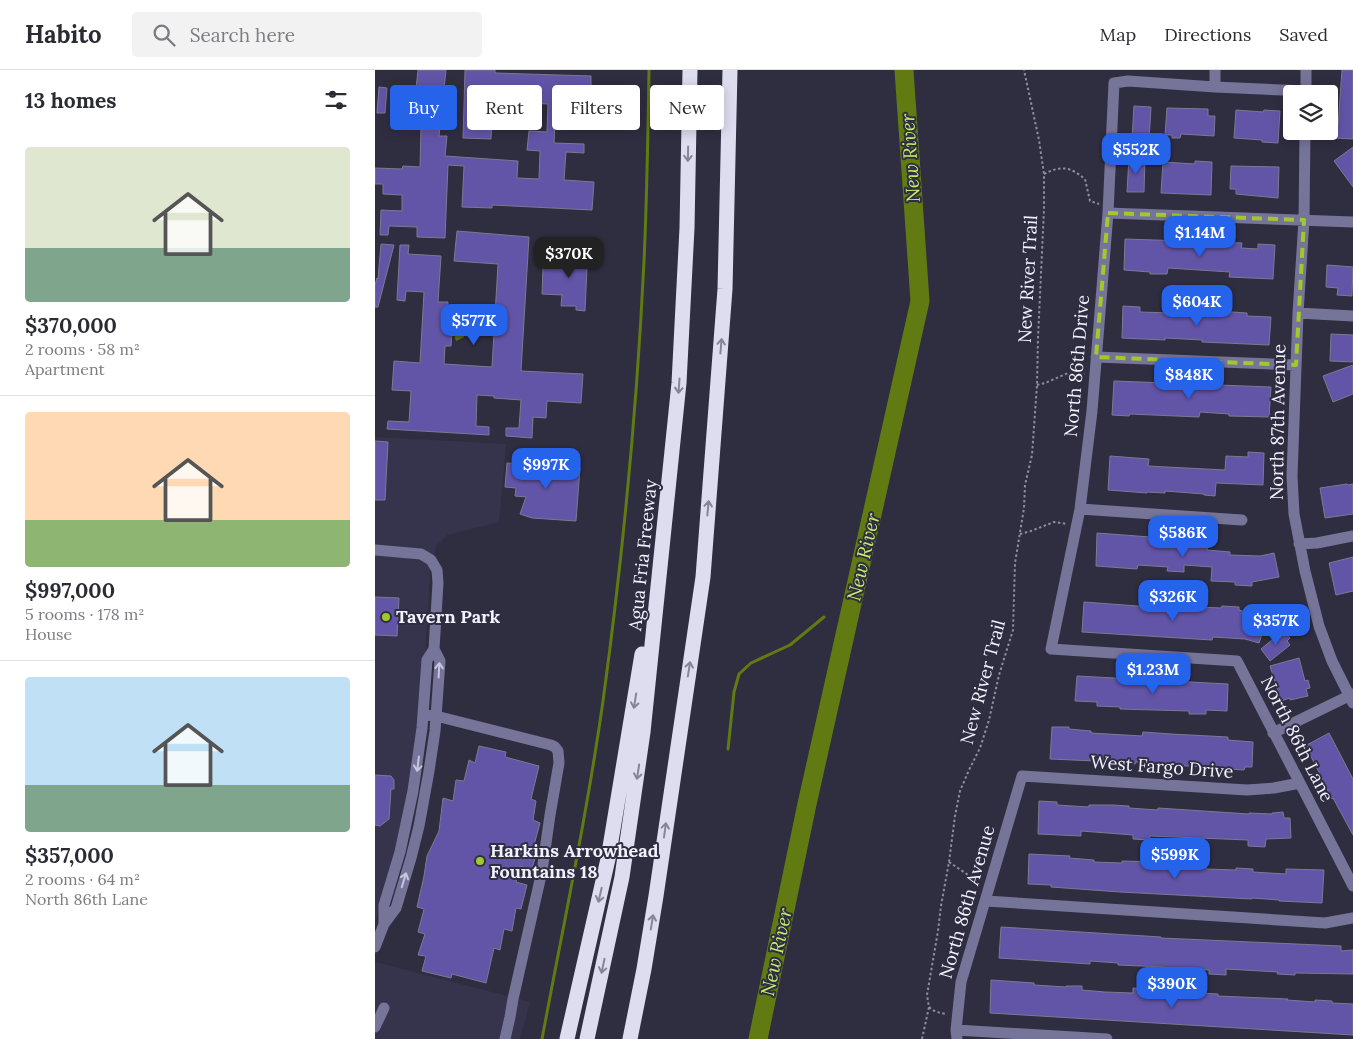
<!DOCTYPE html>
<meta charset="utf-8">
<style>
body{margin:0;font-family:Lora,serif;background:#f2f2f3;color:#2b2b33;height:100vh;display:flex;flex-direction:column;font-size:19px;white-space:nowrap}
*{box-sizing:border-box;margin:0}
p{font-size:16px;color:#7c7c81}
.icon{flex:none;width:28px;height:28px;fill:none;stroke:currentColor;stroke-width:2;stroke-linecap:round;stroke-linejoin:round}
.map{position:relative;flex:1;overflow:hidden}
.side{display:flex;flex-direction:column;background:#fff;width:375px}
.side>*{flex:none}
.guide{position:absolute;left:15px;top:15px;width:475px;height:45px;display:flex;gap:10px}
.fabs{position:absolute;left:908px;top:15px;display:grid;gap:10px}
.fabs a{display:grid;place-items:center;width:55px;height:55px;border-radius:5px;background:#fff;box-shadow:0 2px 12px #0003;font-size:25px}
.price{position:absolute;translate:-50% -42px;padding:0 11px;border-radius:10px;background:#2563eb;color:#fff;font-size:16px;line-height:32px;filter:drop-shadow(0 1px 2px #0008)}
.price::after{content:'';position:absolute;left:50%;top:30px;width:15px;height:11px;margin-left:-8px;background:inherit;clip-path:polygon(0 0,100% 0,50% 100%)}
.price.on{background:#222;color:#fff}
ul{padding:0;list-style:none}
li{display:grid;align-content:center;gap:10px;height:265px;padding:0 25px}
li+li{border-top:1px solid #e1e1e2}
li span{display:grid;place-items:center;height:155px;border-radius:5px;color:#555}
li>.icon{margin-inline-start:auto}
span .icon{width:90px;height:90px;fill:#fffc;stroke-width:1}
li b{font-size:21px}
h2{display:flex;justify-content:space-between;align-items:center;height:60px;padding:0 25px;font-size:21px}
.pill{padding:0 18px;border-radius:5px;background:#fff;box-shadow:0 2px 12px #0003;font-size:18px;line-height:45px}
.pill.on{background:#2563eb;color:#fff}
header{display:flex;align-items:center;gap:30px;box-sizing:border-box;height:70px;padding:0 25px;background:#fff;border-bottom:1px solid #e1e1e2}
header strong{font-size:24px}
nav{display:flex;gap:28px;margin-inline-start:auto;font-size:18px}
.search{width:350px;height:45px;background:#f2f2f3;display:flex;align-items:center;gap:12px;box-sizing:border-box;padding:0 18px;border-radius:5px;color:#7c7c81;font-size:19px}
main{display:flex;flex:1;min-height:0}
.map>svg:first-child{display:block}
</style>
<header>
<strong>Habito</strong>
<div class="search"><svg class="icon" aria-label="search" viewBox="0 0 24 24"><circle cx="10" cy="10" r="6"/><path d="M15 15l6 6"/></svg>Search here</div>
<nav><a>Map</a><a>Directions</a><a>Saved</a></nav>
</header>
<main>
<section class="side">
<h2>13 homes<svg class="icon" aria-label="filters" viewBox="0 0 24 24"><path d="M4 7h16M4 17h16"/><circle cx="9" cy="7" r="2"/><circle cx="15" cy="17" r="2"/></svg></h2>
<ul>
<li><span style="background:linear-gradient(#dfe7d0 65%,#7fa58c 0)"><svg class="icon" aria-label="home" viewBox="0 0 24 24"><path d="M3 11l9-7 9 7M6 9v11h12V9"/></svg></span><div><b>$370,000</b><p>2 rooms · 58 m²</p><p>Apartment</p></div></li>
<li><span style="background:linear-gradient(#ffd9b3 70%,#8fb573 0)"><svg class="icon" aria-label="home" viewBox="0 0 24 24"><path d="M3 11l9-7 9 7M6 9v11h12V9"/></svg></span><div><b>$997,000</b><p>5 rooms · 178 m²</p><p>House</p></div></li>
<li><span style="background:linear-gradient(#bfe0f5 70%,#7fa58c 0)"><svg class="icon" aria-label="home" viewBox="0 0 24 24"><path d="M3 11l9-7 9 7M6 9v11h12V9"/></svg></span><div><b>$357,000</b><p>2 rooms · 64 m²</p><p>North 86th Lane</p></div></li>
</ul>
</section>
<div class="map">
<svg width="978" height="969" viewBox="0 0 978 969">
<rect width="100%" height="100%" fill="#2f2d40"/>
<path fill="#36344d" d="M0,367L131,374L124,452L72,465L61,476L55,506L49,599L42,682L12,817L0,852Z
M0,892L155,932L145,969H0Z"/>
<path fill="#617b12" d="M89,239C94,252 86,256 89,267L81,271C76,257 84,253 80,243Z"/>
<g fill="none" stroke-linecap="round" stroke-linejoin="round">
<path stroke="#617b12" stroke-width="3" d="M353,679L359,622L364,604L376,593L415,575L449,547
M167,969C188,857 212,744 228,631C248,485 262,338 269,191C272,128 273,64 274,0"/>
<path stroke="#617b12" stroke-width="19" d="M383,969L432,734L545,231L529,0"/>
</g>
<path fill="#6255a8" stroke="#7b7a90" d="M43,0H71L64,66H72L70,86L143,91L142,108L164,109L165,81L152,80L154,61L172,62L173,34L155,33L154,49L117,47L116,69L88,68L90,0H120V3L216,6V36L198,35L197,51H180L179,73L209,74V83L191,82L189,110L219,112L217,140L117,135V138L87,137L89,96L73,95L70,168L42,167V157L14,156L13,165H5L6,140L27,141V125L8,124V114H0V98L27,99L28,96L45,97L46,57L37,56Z
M967,0H978V69L958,68L959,55L963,56Z
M4,17L12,18L10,43H2Z
M759,36L776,37L774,70L757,69Z
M792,38L833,39V46H840L839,66L806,64L805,68H797V65H790Z
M861,40L888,42L889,40L905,41L903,73L887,72V70L859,68Z
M978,77V117L959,91Z
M754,87L770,88L769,122H752Z
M820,91L837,92L836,125L786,123L788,92L820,94Z
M856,96L904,97L903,128L861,124V119H855Z
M82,161L154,167L146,301L208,304L206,333L172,331L171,348L158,347L157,368L131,366V358H144L146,330L119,328V326L102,325L101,356L114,357V365L12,359L13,351L34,352L36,321L17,320L19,291L45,293L49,222L31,221L30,231L22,230L25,175H34L33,184L66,186L63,232H73L72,260H77L76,276H70L69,294L117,297L123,194L79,191Z
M750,169L867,173L866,178L883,179V174L900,175L898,209L854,207L855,202L793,198L792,204H775V202L749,200Z
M6,174L19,175L3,237H0V215L2,208L3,209Z
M205,175L213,176L210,241L201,240V236H186L187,225L167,224L168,198L189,199L190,178L205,179Z
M952,195L978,197L977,226L962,225L963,218L951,217Z
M748,236L765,237V242L828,244L829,240L872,243V246L896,247L894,275L827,272V270L790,268V270L747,268Z
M956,264L978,265V292L955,291Z
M978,295V324L958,332L948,306Z
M739,311L896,317L894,347L854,346V344L825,342L824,347L755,344L754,346L737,345Z
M0,371L13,372L10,430H0Z
M873,382L889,383L888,415L841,413L840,426L829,425V424L790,421V423L772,422V423L733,420L735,386L774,389L773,396L850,400L851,386L873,387Z
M132,393L205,398L201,451L157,448L145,444L151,427L140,426L141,418L130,417Z
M972,414L973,415L978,414V444L950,448L945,418Z
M722,463L789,468L833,470L832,480L855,482V485L885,486L899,483L904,507L877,512V516L860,515V512L836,511L837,497L809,495V502L792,501L793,497L763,495L762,499L721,496Z
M978,487V521L961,525L954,493Z
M0,527L24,528L22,566L0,565Z
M709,532L776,537V535L823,538V537L846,538L847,536L864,537V540L892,549L884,573L870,569L838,567L837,570L707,562Z
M909,560L915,568L912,571L915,575L895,591L886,579Z
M924,588L930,611L933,610L935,618L931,619L933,626L915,630V628L906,631L895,596Z
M702,606L853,614L852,641L831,640V644H814V641L745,639V637L722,636V632L700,631Z
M677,657H694V659L716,661V663L767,666L768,662L796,664L853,667V670L878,672L877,697H870L869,700L835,698V697L790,695V694L761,692L760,694L743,693V692L675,689Z
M954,663L978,709V765L958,728L957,729L940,694L930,676Z
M104,676L131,682L130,687L164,696L156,729L161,731L158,750L165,753L159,775L163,776L157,800L145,796L141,812L152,815L146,839L141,838L137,861L129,859L125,880L119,878L111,913L77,904L76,908L47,901L51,886L43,885L50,864L43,862L49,839L42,837L49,806L52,786L64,761L68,728L78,731L81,710L89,711L94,690L100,693Z
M0,705L16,706L19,710V719H16L14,749L5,756L0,755Z
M664,731L682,732V735L714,737V735H738L754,736V738L783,740V738L874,744V743L897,744V743L908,742L909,748H915L916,768L891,769L890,777L873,776V770L775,766L774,770L758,769V765L706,761V766L663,764Z
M654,784L695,786L694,788L719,790V792L747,793V791L787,792V796L815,797V796L831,797V799L861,800V798L878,799V802L911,804V799L949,800L947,833L904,831V830L877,828V829L745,822L676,817V815L653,814Z
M626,857L786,867V868L966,876V881L978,880V904L920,903V905L902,904L903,902L851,899V905L834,904V900L806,899V900L789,899V897L743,895V893L715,891V894L624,888Z
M616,910L659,913V915L691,917V916H707V920L730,922L758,923V918L776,919V924L797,926L826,928V923L843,924V926L913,929L912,930L940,932V930L957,931V933L978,934V965L615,943Z"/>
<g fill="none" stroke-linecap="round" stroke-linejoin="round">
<path stroke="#8e8d9d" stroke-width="2" stroke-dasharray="2.5 2.5" stroke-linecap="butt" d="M669,104C687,95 695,97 710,109L715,131L724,134
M662,315L670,313L693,303L710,304
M645,464L656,461L679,452L692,454
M574,792L596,807L606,810
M554,937C559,942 565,943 572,944
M547,969L554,937L552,925L563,861L566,836L574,792L580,746L585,721L594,700L605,678L614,650L624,605L638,560L640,493L649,438L650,415L657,385L662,315L663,268L669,139V104L664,70L649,0"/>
<path stroke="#77749a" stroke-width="11" d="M840,17V0
M931,21L840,17L753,11L739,13L733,143L717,341L705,439L676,579L862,591L978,816
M931,24V0
M930,61L929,150L923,243L917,406L919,444L930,501L944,556L957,591L978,633
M733,143L978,152
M923,243L978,246
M721,287L921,295
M705,439L867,450
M924,474L942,473L978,466
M0,480L46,484L56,490L62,500L63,513L59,579L65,591L60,661L54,701L44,756L36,788L21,838L9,854L0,877
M48,645L61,646L176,675L180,677L183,681L184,693L175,745L167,801L138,929L135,947L130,969
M898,663L978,624
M611,831L950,853L978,848
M9,854V835L25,782L38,721L47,658L52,590L59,579
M0,957L9,938
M581,960L732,969
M582,969L581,960L586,912L647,706L872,720L899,718L925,713"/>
<path stroke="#deddf0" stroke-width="15" d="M192,969L233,789L267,584
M212,969L247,807L268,662L304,313L312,158L315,0
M255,969L269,899L281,826L328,507L350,219L355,0"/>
</g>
<defs><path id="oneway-shaft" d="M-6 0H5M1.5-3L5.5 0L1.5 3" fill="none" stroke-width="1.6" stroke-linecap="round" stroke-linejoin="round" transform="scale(1.25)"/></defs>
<g stroke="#868598">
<use href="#oneway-shaft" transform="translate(313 84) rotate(91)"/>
<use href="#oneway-shaft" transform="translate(346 276) rotate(-85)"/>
<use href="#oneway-shaft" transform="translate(304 316) rotate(94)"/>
<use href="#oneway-shaft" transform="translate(333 438) rotate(-85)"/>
<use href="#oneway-shaft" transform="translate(314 599) rotate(-81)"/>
<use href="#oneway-shaft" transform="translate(260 631) rotate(99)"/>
<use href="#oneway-shaft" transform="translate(263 702) rotate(99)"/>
<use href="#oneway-shaft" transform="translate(290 760) rotate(-82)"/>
<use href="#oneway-shaft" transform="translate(225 825) rotate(103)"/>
<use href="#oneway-shaft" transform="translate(277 852) rotate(-81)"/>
<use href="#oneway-shaft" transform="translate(228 896) rotate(102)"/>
</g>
<g stroke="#c7c6dc">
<use href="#oneway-shaft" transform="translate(64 600) rotate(-87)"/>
<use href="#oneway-shaft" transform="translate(43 694) rotate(97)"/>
<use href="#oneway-shaft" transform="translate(29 810) rotate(-73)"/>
</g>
<path fill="none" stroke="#a0c92b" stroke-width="4" stroke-dasharray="10 6" stroke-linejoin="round" d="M733,143L929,150L921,295L721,287Z"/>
<g fill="#a0c92b" stroke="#2f2d40" stroke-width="2">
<circle cx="11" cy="547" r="5"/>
<circle cx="105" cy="791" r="5"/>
</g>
<g text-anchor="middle" stroke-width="4" stroke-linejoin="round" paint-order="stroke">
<g font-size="18" fill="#f2f2ff" stroke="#2f2d40">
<text transform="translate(653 209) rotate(-87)" y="6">New River Trail</text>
<text transform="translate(702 296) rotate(-85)" y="6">North 86th Drive</text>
<text transform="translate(903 352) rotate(-89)" y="6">North 87th Avenue</text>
<text transform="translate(268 485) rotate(-84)" y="6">Agua Fria Freeway</text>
<text transform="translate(608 612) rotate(-75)" y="6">New River Trail</text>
<text transform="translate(922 669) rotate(63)" y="6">North 86th Lane</text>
<text transform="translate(787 697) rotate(4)" y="6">West Fargo Drive</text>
<text transform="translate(592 832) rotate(-74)" y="6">North 86th Avenue</text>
</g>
<g font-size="18" font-weight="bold" fill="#f2f2ff" stroke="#2f2d40" text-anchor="start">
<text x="21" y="553">Tavern Park</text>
<text x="115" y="787">Harkins Arrowhead<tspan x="115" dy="21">Fountains 18</tspan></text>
</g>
<g font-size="19" font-style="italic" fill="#c6ed70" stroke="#2f2d40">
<text transform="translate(535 88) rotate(-94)" y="7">New River</text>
<text transform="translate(488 487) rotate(-77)" y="7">New River</text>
<text transform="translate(401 882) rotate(-78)" y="7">New River</text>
</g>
</g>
</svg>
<div class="fabs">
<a><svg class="icon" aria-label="layers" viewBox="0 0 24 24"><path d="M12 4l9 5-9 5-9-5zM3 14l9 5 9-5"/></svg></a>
</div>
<b class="price" style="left:761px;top:105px">$552K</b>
<b class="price" style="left:825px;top:188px">$1.14M</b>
<b class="price on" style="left:194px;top:209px">$370K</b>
<b class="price" style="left:822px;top:257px">$604K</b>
<b class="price" style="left:99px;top:276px">$577K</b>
<b class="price" style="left:814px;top:330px">$848K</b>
<b class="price" style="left:171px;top:420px">$997K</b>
<b class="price" style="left:808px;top:488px">$586K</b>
<b class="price" style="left:798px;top:552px">$326K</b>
<b class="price" style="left:901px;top:576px">$357K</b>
<b class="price" style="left:778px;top:625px">$1.23M</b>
<b class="price" style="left:800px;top:810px">$599K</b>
<b class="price" style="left:797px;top:939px">$390K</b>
<div class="guide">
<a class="pill on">Buy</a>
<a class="pill">Rent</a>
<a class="pill">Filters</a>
<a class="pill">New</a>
</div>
</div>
</main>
